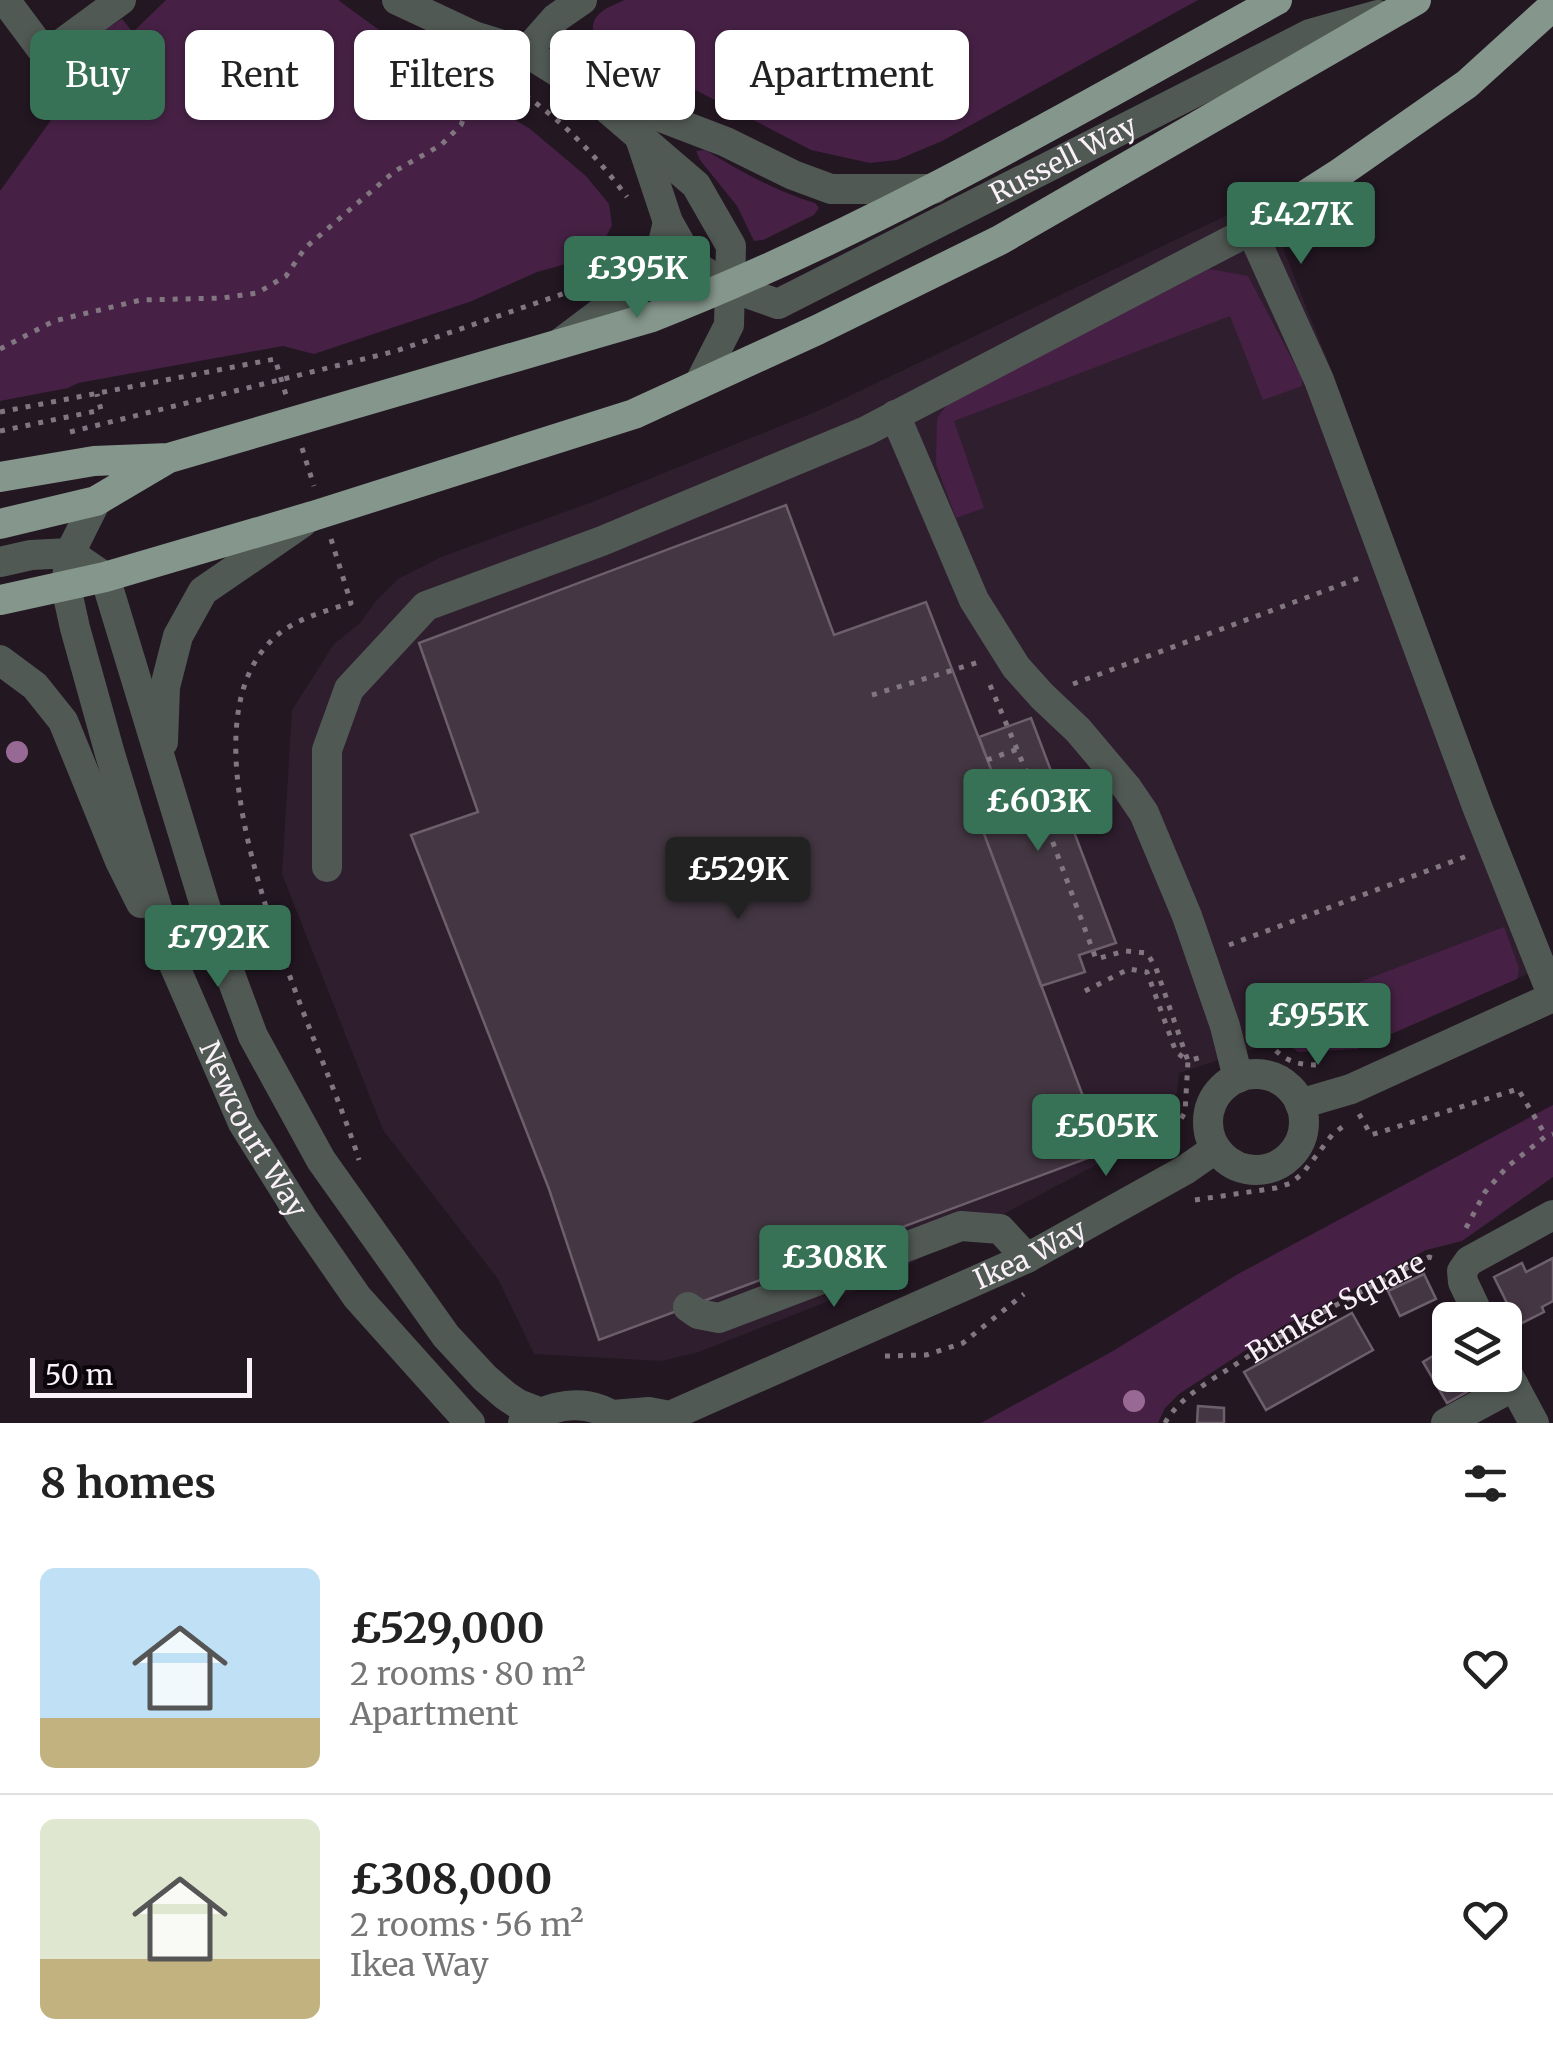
<!DOCTYPE html>
<meta charset="utf-8">
<style>
body{margin:0;font-family:Merriweather,serif;background:#f2f2f2;color:#222;height:100vh;display:flex;flex-direction:column;font-size:38px;white-space:nowrap}
*{box-sizing:border-box;margin:0}
p{font-size:32px;color:#767676}
.icon{flex:none;width:55px;height:55px;fill:none;stroke:currentColor;stroke-width:2;stroke-linecap:round;stroke-linejoin:round}
.map{position:relative;height:1423px;overflow:hidden}
.sheet{display:flex;flex-direction:column;background:#fff;flex:1}
.sheet>*{flex:none}
.banner{position:absolute;left:30px;top:30px;width:1000px;height:90px;display:flex;gap:20px}
.controls{position:absolute;left:1432px;top:1302px;display:grid;gap:20px}
.controls a{display:grid;place-items:center;width:90px;height:90px;border-radius:15px;background:#fff;box-shadow:0 2px 8px #0004;font-size:50px}
.scale{position:absolute;left:30px;bottom:25px;width:222px;box-sizing:border-box;padding-left:10px;border:5px solid #f9f0f8;border-top:0;font-size:28px;line-height:35px;white-space:nowrap;color:#f9f0f8;-webkit-text-stroke:8px #090509;paint-order:stroke}
.price{position:absolute;translate:-50% -85px;padding:0 22px;border-radius:10px;background:#377257;color:#fff;font-size:32px;line-height:65px;filter:drop-shadow(0 2px 5px #0008)}
.price::after{content:'';position:absolute;left:50%;top:60px;width:30px;height:22px;margin-left:-15px;background:inherit;clip-path:polygon(0 0,100% 0,50% 100%)}
.price.selected{background:#222;color:#fff}
ul{padding:0;list-style:none}
li{display:flex;align-items:center;gap:30px;height:250px;padding:0 40px}
li+li{border-top:2px solid #e0e0e0}
li span{display:grid;place-items:center;flex:none;width:280px;height:200px;border-radius:15px;color:#555}
li>.icon{margin-inline-start:auto}
span .icon{width:120px;height:120px;fill:#fffc;stroke-width:1}
li b{font-size:42px}
h2{display:flex;justify-content:space-between;align-items:center;height:120px;padding:0 40px;font-size:42px}
.tag{padding:0 35px;border-radius:15px;background:#fff;box-shadow:0 2px 8px #0004;font-size:35px;line-height:90px}
.tag.selected{background:#377257;color:#fff}
.map>svg:first-child{display:block}
</style>
<div class="map">
<svg width="1553" height="1423" viewBox="0 0 1553 1423">
<rect width="100%" height="100%" fill="#231722"/>
<path fill="#2f1e2e" d="M1263,198L1327,359L1391,541L1548,965L1357,1049L1298,1052L1282,1039L1179,1073L1177,1093L1145,1139L872,1284L699,1352L662,1361L534,1354L498,1279L383,1130L282,874L292,710L334,644L361,622L375,602L398,579L441,557L592,502L820,410Z"/>
<path fill="#462145" d="M166,0H338L419,59L442,79L529,128L586,176L609,204L612,225L603,243L577,261L537,272L472,301L314,354L283,346L78,383L68,388L0,401V191L64,102L47,77L59,60L122,19L133,32Z
M625,0H1198L942,141L897,160L870,163L811,150L680,82L675,87L599,47C583,18 601,10 625,0Z
M705,150C740,171 777,192 815,203L819,208L814,215L763,240L754,241L737,206L700,160L696,151Z
M1209,269L1248,276L1302,378V386L1263,400L1230,316L954,421L984,508L956,518L936,464L937,418L951,400Z
M1504,927L1519,968L1517,979L1357,1049L1298,1052L1282,1039L1273,1015Z
M1553,1105V1177L1462,1241L1426,1250L1281,1327L1179,1394L1165,1408L1158,1423H981L1113,1351L1238,1274Z"/>
<path fill="#443743" stroke="#6d5f6c" stroke-width="2.5" d="M786,505L834,635L926,602L992,772L965,783L1104,1152L599,1340L549,1189L411,835L478,812L419,643Z
M1031,718L1116,943L1079,955L1085,972L1041,986L965,783L992,772L979,737Z
M1553,1258V1301L1542,1307L1544,1312L1518,1325L1494,1277L1522,1263L1526,1272Z
M1424,1274L1436,1299L1400,1316L1388,1291Z
M1352,1313L1373,1350L1266,1410L1244,1372Z
M1450,1346V1375H1479L1483,1383L1447,1403L1423,1362Z
M1198,1406L1224,1408V1423H1197Z"/>
<g fill="none" stroke-linecap="round" stroke-linejoin="round">
<g stroke="#827781" stroke-width="5" stroke-dasharray="5 8" stroke-linecap="butt">
<path d="M492,75C547,105 590,147 627,197"/>
<path d="M0,349L54,321L141,300L222,298L257,293L286,276L305,248L395,171L441,145L461,125L484,70"/>
<path d="M0,412L275,359L286,395"/>
<path d="M0,431L101,410L97,394"/>
<path d="M70,432L396,351L583,287"/>
<path d="M302,448L314,486"/>
<path d="M331,539L351,603C322,612 290,620 269,643C169,750 323,1041 359,1160"/>
<path d="M1073,684L1362,577"/>
<path d="M990,685L1029,778L1096,959L1125,951L1147,953L1156,968L1188,1061L1205,1056"/>
<path d="M872,695L979,662"/>
<path d="M987,760L1018,749"/>
<path d="M1229,945L1467,856"/>
<path d="M1085,991L1129,969L1147,972L1176,1052L1188,1061L1185,1112L1166,1145"/>
<path d="M1257,1037L1261,1035C1281,1057 1288,1065 1319,1065"/>
<path d="M1359,1114L1371,1135L1518,1089L1546,1136"/>
<path d="M1195,1200L1276,1188L1291,1183L1303,1173L1332,1135L1346,1124"/>
<path d="M1466,1228L1485,1192L1507,1167L1546,1136L1553,1134"/>
<path d="M885,1356L926,1355L963,1343L1024,1294"/>
<path id="s1" d="M1165,1423C1178,1399 1208,1382 1230,1368C1294,1326 1361,1291 1429,1257L1436,1259"/>
</g>
<g stroke="#515954" stroke-width="30">
<path d="M5,0L46,55L121,0"/>
<path d="M397,0L474,36L526,52L582,87L696,185L731,246L729,325L699,384"/>
<path d="M526,52L556,18L582,0"/>
<path d="M603,95L726,142L793,175L831,189H934"/>
<path id="s2" d="M639,135L668,222L692,264L730,287L778,304L1310,34L1378,15"/>
<path d="M559,344L648,277L661,251L668,222"/>
<path d="M895,415L974,600L1016,667L1042,696L1078,730L1127,788L1144,813L1187,916L1225,1026L1238,1078"/>
<path id="s3" d="M96,501L70,553L66,587L75,628L110,754L175,967L243,1123L303,1219L357,1297L470,1423"/>
<path d="M0,562L31,555L70,553L105,577L206,909L253,1036L321,1160L446,1336L485,1378L506,1396L518,1404L539,1412"/>
<path d="M0,660L35,686L63,721L120,861L141,903"/>
<path d="M163,742L165,687L178,636L203,591L302,523"/>
<path d="M327,867V750L349,689L426,606L602,541L866,431L1251,230L1319,380L1478,809L1553,997"/>
<circle cx="1256" cy="1122" r="48"/>
<path d="M1300,1104L1351,1089L1553,997"/>
<path d="M688,1307L698,1314L719,1318L961,1226L1000,1229L1027,1258"/>
<path d="M1481,1320L1463,1282L1462,1271L1469,1261L1553,1215"/>
<path d="M1506,1371L1534,1423"/>
<path id="s4" d="M613,1415L649,1412L670,1416L1027,1258L1185,1170L1215,1149"/>
<path d="M523,1423C554,1402 592,1397 622,1423"/>
<path d="M1446,1423L1514,1386"/>
</g>
<path stroke="#85968c" stroke-width="30" d="M1251,230L1337,175L1467,84L1553,6
M0,477L94,461L169,458L652,317C870,232 1073,113 1277,0
M0,524L96,501L167,459
M0,600L105,577L313,516L634,414L817,330L1000,240L1416,0"/>
</g>
<g fill="#976994">
<circle cx="17" cy="752" r="11"/>
<circle cx="1134" cy="1401" r="11"/>
</g>
<g text-anchor="middle" stroke-width="8" stroke-linejoin="round" paint-order="stroke">
<g font-size="28" fill="#f9f0f8" stroke="#090509">
<text dy="10" stroke="none"><textPath href="#s2" startOffset="555">Russell Way</textPath></text>
<text dy="10" stroke="none"><textPath href="#s3" startOffset="668">Newcourt Way</textPath></text>
<text dy="10" stroke="none"><textPath href="#s4" startOffset="452">Ikea Way</textPath></text>
<text dy="10" stroke="none"><textPath href="#s1" startOffset="208">Bunker Square</textPath></text>
</g>
</g>
</svg>
<div class="controls">
<a><svg class="icon" aria-label="layers" viewBox="0 0 24 24"><path d="M12 4l9 5-9 5-9-5zM3 14l9 5 9-5"/></svg></a>
</div>
<div class="scale">50 m</div>
<b class="price" style="left:1301px;top:267px">£427K</b>
<b class="price" style="left:637px;top:321px">£395K</b>
<b class="price" style="left:1038px;top:854px">£603K</b>
<b class="price selected" style="left:738px;top:922px">£529K</b>
<b class="price" style="left:218px;top:990px">£792K</b>
<b class="price" style="left:1318px;top:1068px">£955K</b>
<b class="price" style="left:1106px;top:1179px">£505K</b>
<b class="price" style="left:834px;top:1310px">£308K</b>
<div class="banner">
<a class="tag selected">Buy</a>
<a class="tag">Rent</a>
<a class="tag">Filters</a>
<a class="tag">New</a>
<a class="tag">Apartment</a>
</div>
</div>
<section class="sheet">
<h2>8 homes<svg class="icon" aria-label="filters" viewBox="0 0 24 24"><path d="M4 7h16M4 17h16"/><circle cx="9" cy="7" r="2"/><circle cx="15" cy="17" r="2"/></svg></h2>
<ul>
<li><span style="background:linear-gradient(#bfe0f5 75%,#c2b280 0)"><svg class="icon" aria-label="home" viewBox="0 0 24 24"><path d="M3 11l9-7 9 7M6 9v11h12V9"/></svg></span><div><b>£529,000</b><p>2 rooms · 80 m²</p><p>Apartment</p></div><svg class="icon" aria-label="heart" viewBox="0 0 24 24"><path d="M12 20l-8-8c-3-5 5-10 8-4 3-6 11-1 8 4z"/></svg></li>
<li><span style="background:linear-gradient(#dfe7d0 70%,#c2b280 0)"><svg class="icon" aria-label="home" viewBox="0 0 24 24"><path d="M3 11l9-7 9 7M6 9v11h12V9"/></svg></span><div><b>£308,000</b><p>2 rooms · 56 m²</p><p>Ikea Way</p></div><svg class="icon" aria-label="heart" viewBox="0 0 24 24"><path d="M12 20l-8-8c-3-5 5-10 8-4 3-6 11-1 8 4z"/></svg></li>
</ul>
</section>
